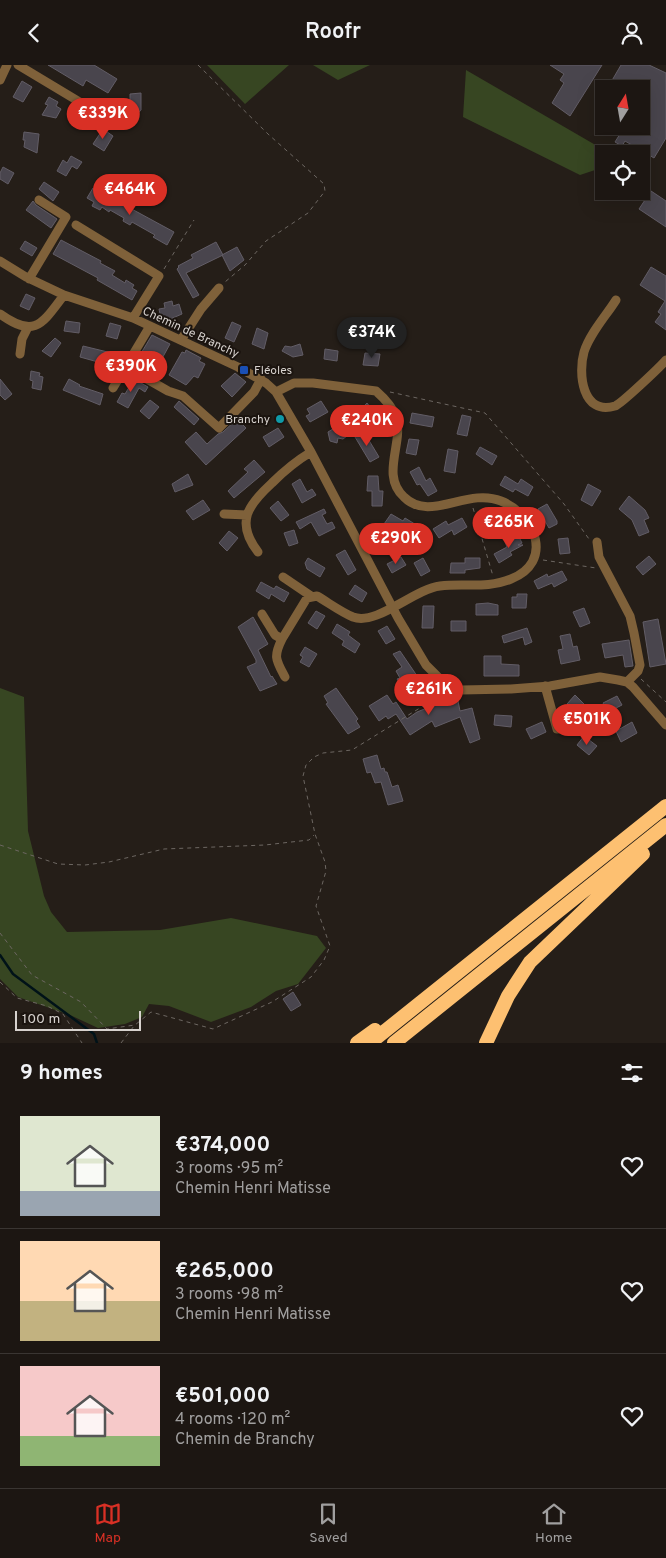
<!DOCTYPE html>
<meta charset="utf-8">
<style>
body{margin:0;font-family:Overpass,sans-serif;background:#251f1b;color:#f1f3f6;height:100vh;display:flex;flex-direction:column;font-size:19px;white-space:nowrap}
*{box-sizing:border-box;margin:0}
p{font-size:16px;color:#a09f9f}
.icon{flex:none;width:28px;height:28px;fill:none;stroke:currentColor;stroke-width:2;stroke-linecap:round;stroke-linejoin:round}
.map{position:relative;height:978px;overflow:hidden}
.sheet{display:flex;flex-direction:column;background:#1c1612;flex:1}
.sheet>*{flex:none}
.needle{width:32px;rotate:11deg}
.controls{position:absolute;left:595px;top:15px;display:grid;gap:10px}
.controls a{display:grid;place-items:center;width:55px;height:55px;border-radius:0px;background:#1c1612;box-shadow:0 5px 20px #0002,0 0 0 1px #3a3532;font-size:25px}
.scale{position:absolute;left:15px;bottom:12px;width:126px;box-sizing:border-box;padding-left:5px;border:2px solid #d7d2ce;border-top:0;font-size:14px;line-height:18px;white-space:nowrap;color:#d7d2ce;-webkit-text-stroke:4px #1b140f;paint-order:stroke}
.price{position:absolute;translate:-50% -42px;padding:0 11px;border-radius:18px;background:#d93025;color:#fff;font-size:16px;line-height:32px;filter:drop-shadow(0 1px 2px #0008)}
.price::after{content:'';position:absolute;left:50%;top:30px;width:15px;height:11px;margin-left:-8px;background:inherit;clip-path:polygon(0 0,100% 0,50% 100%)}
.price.current{background:#222;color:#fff}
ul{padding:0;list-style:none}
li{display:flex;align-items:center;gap:15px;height:125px;padding:0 20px}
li+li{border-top:1px solid #3a3532}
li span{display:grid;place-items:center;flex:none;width:140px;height:100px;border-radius:0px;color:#555}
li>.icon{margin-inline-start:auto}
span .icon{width:60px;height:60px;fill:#fffc;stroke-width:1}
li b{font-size:21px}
h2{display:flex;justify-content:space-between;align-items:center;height:60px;padding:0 20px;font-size:21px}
header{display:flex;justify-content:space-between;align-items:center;height:65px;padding:0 20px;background:#1c1612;font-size:22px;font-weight:600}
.dock{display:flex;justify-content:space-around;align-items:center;height:70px;border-top:1px solid #3a3532;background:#1c1612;font-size:14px;color:#a09f9f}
.dock a{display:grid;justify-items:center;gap:2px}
.dock .current{color:#d93025}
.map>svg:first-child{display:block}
</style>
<header><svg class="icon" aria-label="back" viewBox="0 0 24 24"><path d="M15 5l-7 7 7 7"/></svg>Roofr<svg class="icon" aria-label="person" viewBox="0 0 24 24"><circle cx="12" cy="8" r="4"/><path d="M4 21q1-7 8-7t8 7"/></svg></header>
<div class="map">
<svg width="666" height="978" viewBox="0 0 666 978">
<rect width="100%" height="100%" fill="#251e18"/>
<path fill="#374622" d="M207,0H289L245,39Z
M313,0H370L338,15Z
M466,5L611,89H604V102L580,110L463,52Z
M0,623L24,632L28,766L44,831L51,847L67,867L160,865L231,853L317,871L326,883L298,919L276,926L251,942L211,957L169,941L149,939L142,952L125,959L98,963L70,950L18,932L0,914Z"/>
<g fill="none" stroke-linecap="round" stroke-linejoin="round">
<path stroke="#001218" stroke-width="2.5" d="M0,890L13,909L94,969L97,978"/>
</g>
<path fill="#49454d" stroke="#625d66" d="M48,0H94L117,14L108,28L86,15L83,21Z
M550,0H602L570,51L552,38L564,18L560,15L564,9Z
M621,0H649L666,8V73L654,93L625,76L622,81L615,77L625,61H641V24H607Z
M22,16L32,22L23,37L13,32Z
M141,28V45L132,55L125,49V45L130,40V29Z
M49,32L58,37L56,41L61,44L56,53L42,50L48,40L45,39Z
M103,64L113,71L104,86L93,79Z
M24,67L39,69L37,88L24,82L25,75H23Z
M71,91L82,97L77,104L72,101L66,111L57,106L63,95L67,98Z
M3,102L14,108L8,119L0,114V108Z
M44,117L59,127L53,136L39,124Z
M93,123L174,167L167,180L153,172L155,170L132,157L130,160L123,156L124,153L110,145L109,147L102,142L100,145L92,141L94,137L87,133Z
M651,126L666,136V162L639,144Z
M33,136L36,140L57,154L51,163L26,145Z
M61,175L101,196L100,198L115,206L112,210L125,218L126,215L134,220L132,223L137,226L132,235L97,215L98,213L53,189Z
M25,176L37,183L32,191L20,184Z
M216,177L223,190L186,208L199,230L193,233L177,204L179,202L178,201L193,193L191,190Z
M237,182L244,195L230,206L222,190Z
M651,202L666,211V265L655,257L661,249L658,247L665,236L640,220Z
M26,229L35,233L29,245L20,241Z
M172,236L173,241L179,239L182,249L168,255L167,253L161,254L159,244L165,243L164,238Z
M66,256L80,258L79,268L64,266Z
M232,257L241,261L234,277L225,273Z
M110,258L121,261L117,274L106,271Z
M257,263L268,268L264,284L252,279Z
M152,270L170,279L159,299L147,292L141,303L134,300Z
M55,273L61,278L51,292L42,286Z
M300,279L303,290L293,292L282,286L285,281L291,282Z
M83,281L120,290L116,302L80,292Z
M325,284L338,286L337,296L324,294Z
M186,285L201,293L199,296L205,299L198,313L194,311L186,320L169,310L182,287L185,288Z
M365,288L380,289L378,301L363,300Z
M31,306L40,308L39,311L43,312L41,325L32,323L33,316L30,315Z
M235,308L246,317L232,332L221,321Z
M0,314L12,329L5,335L0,330Z
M69,314L80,320L79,321L103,329L100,340L63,325Z
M134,314L148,322L145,327L139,323L128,343L117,337L122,328L125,329Z
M150,335L159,342L149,354L140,346Z
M179,336L199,354L194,360L174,342Z
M321,336L328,347L310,357L306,351L310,349L307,344Z
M367,338L376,350L364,361L353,347L361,340L362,343Z
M412,348L434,352L432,362L410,358Z
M462,350L471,352L467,371L457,369Z
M237,354L246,363L206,400L185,377L196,367L207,379L218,369L223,367Z
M344,357L351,368L343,374L338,373L337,378L330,376L328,367Z
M278,363L284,372L269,382L263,372Z
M364,367L379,392L370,397L355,372Z
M409,374L419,375L416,390L406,388Z
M480,382L497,391L492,400L476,389Z
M448,384L458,386L455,408L444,406Z
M254,395L265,407L234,433L228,426L248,407L244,404Z
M419,402L426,416L430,413L437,426L428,431L420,419L417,420L410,407Z
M188,409L193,420L175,427L172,419Z
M368,411H378L379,426H383L382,441H372V426H367Z
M505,411L518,419L521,414L533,422L528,431L515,424L513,427L500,420Z
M300,414L307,427L312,424L316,430L302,438L292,419Z
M588,419L601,426L592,441L581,435Z
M629,431L645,445L649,453L644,455L649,467L639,471L632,455L619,444Z
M203,435L210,445L193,455L186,446Z
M278,436L289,450L281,456L270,443Z
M547,439L557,456V459L549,463L538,444Z
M324,444L326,448L322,450L327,459L332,457L335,463L319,471L311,457L300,464L296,457Z
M495,446L502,459L493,464L486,451Z
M391,449L403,456L405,453L418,461L412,469L400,462L397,466L384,459Z
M462,453L467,462L454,470L452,465L439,473L433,464L446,456L448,460Z
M294,465L298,478L289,481L284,468Z
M229,466L238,473L227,486L219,478Z
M518,470L522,478L518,480H523L510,487L512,490L499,498L494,489L507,482L505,477Z
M568,473L570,488L560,489L558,474Z
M345,485L356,505L348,510L336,490Z
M649,491L656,499L643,510L636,502Z
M401,492L406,500L392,508L387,499Z
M308,493L325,503L320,512L307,504L305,498Z
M423,493L430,506L421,511L414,498Z
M465,493H480V503L465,505V508H450L451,498H465Z
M562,506L567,515L554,522L552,518L538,524L534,516L547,509L548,512Z
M261,517L274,524L276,521L289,528L284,537L271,529L269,534L256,526Z
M355,520L367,528L362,537L349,529Z
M517,529H527L526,543H512V532H517Z
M488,538L498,540V550H476V539Z
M423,541H434L433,563H422Z
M584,543L590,558L580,562L573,547Z
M316,546L325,551L317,564L308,558Z
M253,552L268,579L258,585L271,612L272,611L277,619L260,626L247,602L256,598V595L238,562Z
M658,554L666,599L650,602L643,557Z
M451,556H466V566H451Z
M337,559L350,567L348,570L360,579L355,588L342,580L344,576L332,568Z
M387,561L395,574L386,579L378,566Z
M527,563L532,577L525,580L523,572L504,578L502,571Z
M570,569L573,582L577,581L580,595L561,599L558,585L563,584L560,571Z
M629,575L633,601L625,602L623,590L605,593L602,579Z
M305,582L317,589L309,602L300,597L303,592L300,590Z
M400,586L426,624L412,633L404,620L402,621L397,614L400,613L396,606L402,602L393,589Z
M484,591H501V599L519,600V611H484Z
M336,623L358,654L356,656L360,662L348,669L326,639L328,638L324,631Z
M387,630L393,639L396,637L407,654L417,647L457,631L460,646L472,643L480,674L470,678L460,652L435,662L432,656L410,670L396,649L388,654L386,651L379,656L369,641Z
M575,630L587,642L586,643L597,651L592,658L574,642L573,643L567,639Z
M617,631L622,640L608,647L603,638Z
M495,650L512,651L511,662L494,660Z
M542,657L546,667L531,674L526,664Z
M632,657L637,668L621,677L614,662L618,665Z
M584,671L597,681L589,690L577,680Z
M377,690L381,704L384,703L385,707H387L392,722L398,720L403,736L388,740L381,717L375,718L371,707L367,708L363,694Z
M293,927L301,940L291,946L283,934Z"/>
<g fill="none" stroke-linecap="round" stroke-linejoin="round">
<path stroke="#6d6762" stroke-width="1" stroke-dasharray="4 4" stroke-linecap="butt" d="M198,0L268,69L324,119L325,126L308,148L266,176L245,200L225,217
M164,204L194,155
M390,327L485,348L564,439L589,474
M473,443L493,511
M543,495L596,503
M641,614L666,637
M0,780L58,799L85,800L109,797L164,784L265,780L309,775L314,770
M0,868L32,910L81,937L107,964L135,960L151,947L213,964L272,937L311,912L324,895L330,881L316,841L326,806L325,797L315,769L303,711L306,700L314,692L323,688L352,685L444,628
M0,917L17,933L47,941L63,949L82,978
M121,978L134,961"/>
<path stroke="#7f613a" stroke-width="9" d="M18,0L83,39L89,47
M0,15L7,0
M76,160L159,211L133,253
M0,196L26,212L64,230L133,253L238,302L266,318L276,327L311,387L398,553L426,600L445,619L461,625L511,624L550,621L600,612L618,615L627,617L633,622L666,660
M29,214L66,152L39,135
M616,235C606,251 590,268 584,287C578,308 582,351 615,341C621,339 660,302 666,295
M0,249C35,274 42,259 64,230
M181,275L201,244L219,223
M20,289L22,274L28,262
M126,302L168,326L183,331L219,363L254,327L261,314
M113,323L150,261
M276,327L294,318H313L376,326C384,333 392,341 396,352C404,378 380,410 404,432C430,458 467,422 501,436C536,450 554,497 511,514C487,524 465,518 440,521C414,524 377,561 353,552C341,547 329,538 317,531L307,533L282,574
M224,449L247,450
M597,477L599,492L630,551L634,568L640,600L638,606L627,617
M258,487C235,457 248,440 272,418C284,406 296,396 311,387
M283,512L311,531
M262,549L275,570L282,574C273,592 276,595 285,612
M545,621L557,664L582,663"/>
<path stroke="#fdc071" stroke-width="14" d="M357,978L375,965
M370,978L666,741
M394,978L666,760
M486,978L508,931L530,897L643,789"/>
</g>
<rect fill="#1a4fb4" stroke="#1b140f" stroke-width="2" x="239" y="300" width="10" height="10" rx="2.5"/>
<circle fill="#0f9aa8" stroke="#1b140f" stroke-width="2" cx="280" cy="354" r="5"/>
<g text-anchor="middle" stroke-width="4" stroke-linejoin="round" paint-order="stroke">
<g font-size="12" fill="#d7d2ce" stroke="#1b140f">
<text transform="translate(191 267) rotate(25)" y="4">Chemin de Branchy</text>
</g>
<g font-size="12" fill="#d7d2ce" stroke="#1b140f" text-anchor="start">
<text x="254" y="309">Fléoles</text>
<text x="270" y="358" text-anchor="end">Branchy</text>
</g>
</g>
</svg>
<div class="controls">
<a><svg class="needle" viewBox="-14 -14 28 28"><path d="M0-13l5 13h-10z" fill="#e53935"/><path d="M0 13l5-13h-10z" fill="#a09f9f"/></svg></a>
<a><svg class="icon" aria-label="locate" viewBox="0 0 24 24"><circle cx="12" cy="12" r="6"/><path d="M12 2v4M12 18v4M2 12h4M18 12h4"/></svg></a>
</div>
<div class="scale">100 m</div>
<b class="price" style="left:103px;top:75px">€339K</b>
<b class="price" style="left:130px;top:151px">€464K</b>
<b class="price current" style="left:372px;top:294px">€374K</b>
<b class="price" style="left:131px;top:328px">€390K</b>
<b class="price" style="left:367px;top:382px">€240K</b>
<b class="price" style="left:509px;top:484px">€265K</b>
<b class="price" style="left:396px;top:500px">€290K</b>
<b class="price" style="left:429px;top:651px">€261K</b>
<b class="price" style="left:587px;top:681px">€501K</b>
</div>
<section class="sheet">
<h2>9 homes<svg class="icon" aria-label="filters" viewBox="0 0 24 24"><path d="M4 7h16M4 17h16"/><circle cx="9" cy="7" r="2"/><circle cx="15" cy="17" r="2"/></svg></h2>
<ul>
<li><span style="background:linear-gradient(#dfe7d0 75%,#9aa5b1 0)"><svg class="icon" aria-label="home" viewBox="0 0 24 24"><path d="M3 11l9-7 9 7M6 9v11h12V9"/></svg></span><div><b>€374,000</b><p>3 rooms · 95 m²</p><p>Chemin Henri Matisse</p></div><svg class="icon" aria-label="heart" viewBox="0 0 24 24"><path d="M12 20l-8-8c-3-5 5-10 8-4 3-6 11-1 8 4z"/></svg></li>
<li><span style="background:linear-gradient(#ffd9b3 60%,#c2b280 0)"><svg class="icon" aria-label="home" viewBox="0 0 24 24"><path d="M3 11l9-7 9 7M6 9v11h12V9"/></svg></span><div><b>€265,000</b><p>3 rooms · 98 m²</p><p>Chemin Henri Matisse</p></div><svg class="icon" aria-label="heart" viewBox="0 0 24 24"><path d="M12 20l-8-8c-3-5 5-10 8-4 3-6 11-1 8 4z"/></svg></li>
<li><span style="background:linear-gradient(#f6c9c9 70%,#8fb573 0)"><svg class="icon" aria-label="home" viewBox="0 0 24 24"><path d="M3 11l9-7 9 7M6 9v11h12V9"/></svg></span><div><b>€501,000</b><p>4 rooms · 120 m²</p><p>Chemin de Branchy</p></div><svg class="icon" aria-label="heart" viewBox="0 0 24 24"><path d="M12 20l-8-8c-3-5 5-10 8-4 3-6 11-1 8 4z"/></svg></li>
</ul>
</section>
<nav class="dock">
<a class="current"><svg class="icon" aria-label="map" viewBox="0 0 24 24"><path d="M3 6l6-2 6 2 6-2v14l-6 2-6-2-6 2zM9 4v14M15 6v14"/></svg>Map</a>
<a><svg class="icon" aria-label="saved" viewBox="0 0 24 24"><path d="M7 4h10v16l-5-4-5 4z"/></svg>Saved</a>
<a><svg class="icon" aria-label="home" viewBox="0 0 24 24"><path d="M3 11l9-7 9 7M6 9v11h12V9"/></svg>Home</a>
</nav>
